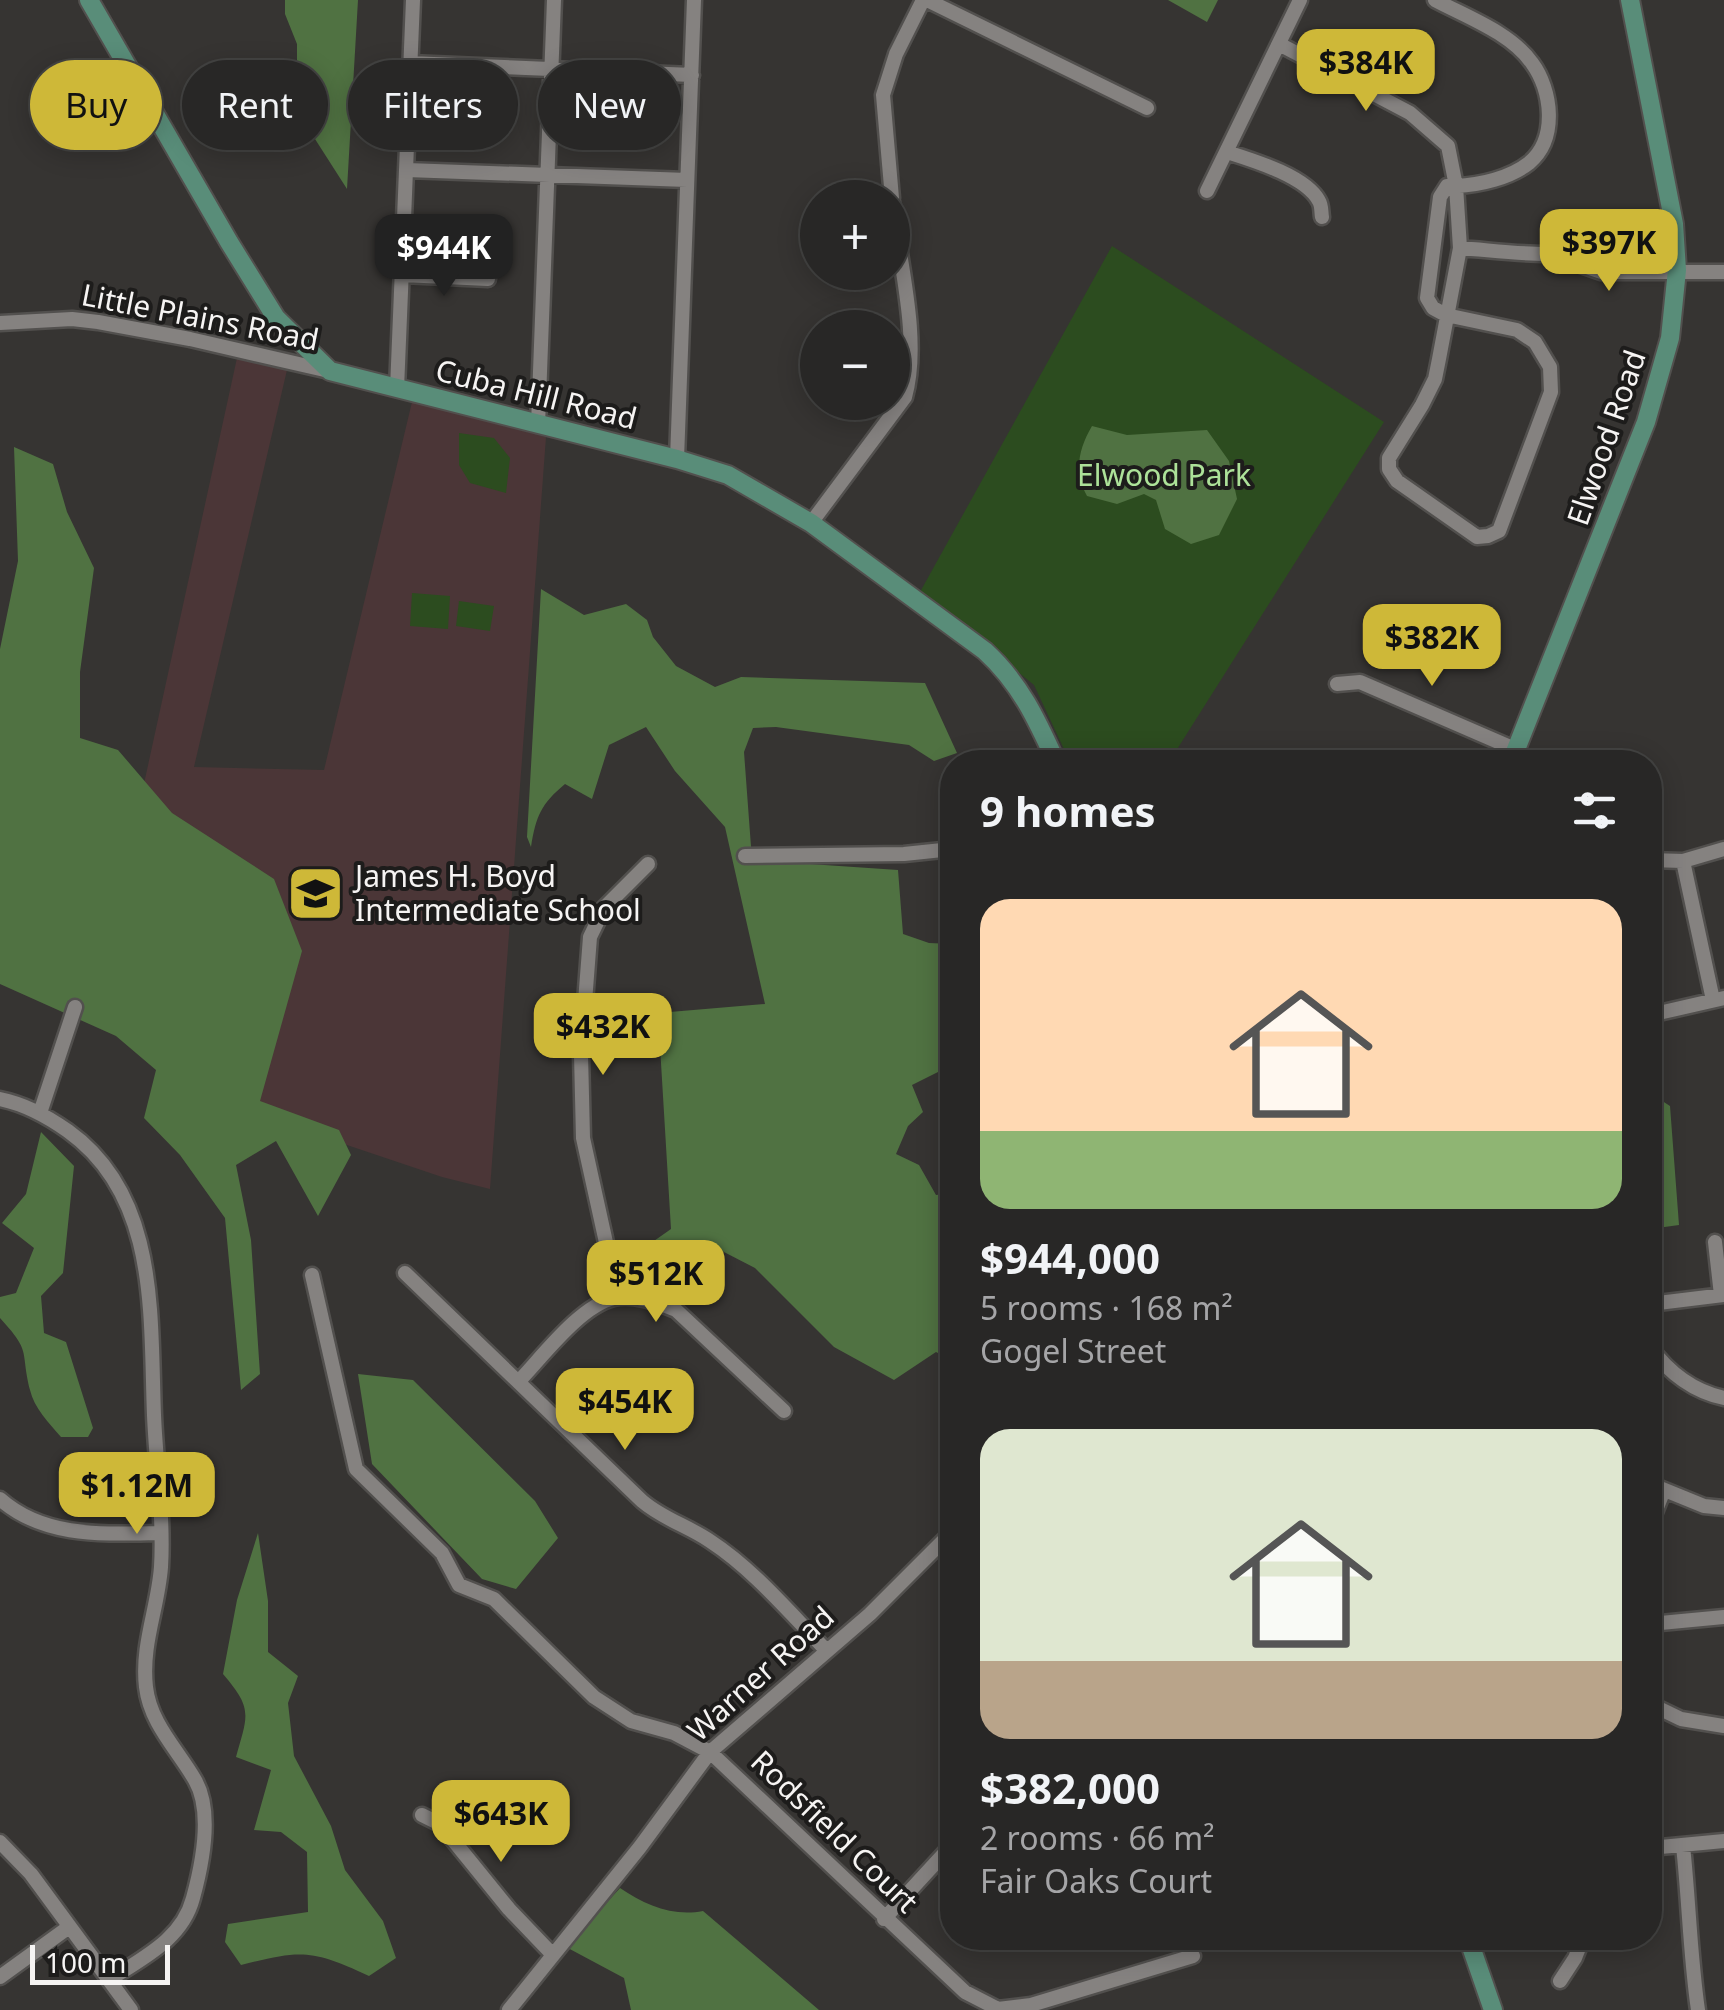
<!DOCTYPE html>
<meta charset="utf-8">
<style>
body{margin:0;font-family:"Noto Sans",sans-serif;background:#343332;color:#f1f3f6;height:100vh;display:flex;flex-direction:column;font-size:38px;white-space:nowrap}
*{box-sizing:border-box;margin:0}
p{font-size:32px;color:#a5a5a7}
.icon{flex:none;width:55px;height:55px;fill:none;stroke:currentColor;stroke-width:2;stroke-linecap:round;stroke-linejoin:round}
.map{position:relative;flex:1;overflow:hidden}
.panel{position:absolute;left:940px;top:750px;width:722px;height:1200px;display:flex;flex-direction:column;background:#282726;border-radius:40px;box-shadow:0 5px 25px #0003,0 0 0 2px #444443}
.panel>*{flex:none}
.guide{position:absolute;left:30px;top:60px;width:760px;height:90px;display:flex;gap:20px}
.fabs{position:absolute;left:800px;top:180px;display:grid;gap:20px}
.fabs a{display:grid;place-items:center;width:110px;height:110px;border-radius:50%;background:#282726;box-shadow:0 5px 25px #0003,0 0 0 2px #444443;font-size:50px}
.scale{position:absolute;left:30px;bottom:25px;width:140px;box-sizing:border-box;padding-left:10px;border:5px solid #f6f4f3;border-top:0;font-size:28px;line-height:35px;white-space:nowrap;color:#f6f4f3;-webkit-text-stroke:8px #1d1c1b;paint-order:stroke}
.price{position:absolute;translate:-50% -85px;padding:0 22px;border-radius:20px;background:#ceb838;color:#111;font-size:32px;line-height:65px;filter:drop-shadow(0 2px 5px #0008)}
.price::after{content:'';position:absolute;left:50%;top:60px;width:30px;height:22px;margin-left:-15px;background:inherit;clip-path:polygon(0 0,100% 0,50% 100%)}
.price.selected{background:#222;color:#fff}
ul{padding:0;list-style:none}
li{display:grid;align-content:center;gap:20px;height:530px;padding:0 40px}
li span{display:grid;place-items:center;height:310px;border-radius:30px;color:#555}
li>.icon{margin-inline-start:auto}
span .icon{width:180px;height:180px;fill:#fffc;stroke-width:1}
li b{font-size:42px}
h2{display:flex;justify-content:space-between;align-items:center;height:120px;padding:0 40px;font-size:42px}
.tag{padding:0 35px;border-radius:45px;background:#282726;box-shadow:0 5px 25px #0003,0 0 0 2px #444443;font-size:35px;line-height:90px}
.tag.selected{background:#ceb838;color:#111}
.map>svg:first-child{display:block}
</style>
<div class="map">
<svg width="1724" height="2010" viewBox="0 0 1724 2010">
<rect width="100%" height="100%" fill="#363432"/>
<path fill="#4b3637" d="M237,358L287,370L194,767L324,770L412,402L546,437L490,1189L442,1177L347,1145L243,1107L93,1017Z"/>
<path fill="#2c4c1f" d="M1112,246L1384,422L1169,762H1070L1034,685L920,592Z
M459,433L494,438L510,458L506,493L470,483L459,465Z
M412,593L450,596L448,629L410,626Z
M459,601L494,606L490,631L456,626Z"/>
<path fill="#507242" d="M285,0H358L347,189L315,139L297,75V44L285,14Z
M1168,0H1218L1207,22Z
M1092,426L1127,435L1207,430L1229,461L1237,499L1219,535L1191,544L1165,529L1156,500L1144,494L1117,504L1087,496C1074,472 1078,450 1092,426Z
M14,447L53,464L67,512L94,568L80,672V738L118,750L172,813L274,879L302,951L260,1101L339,1130L351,1155L318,1216L276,1141L236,1165L251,1240L260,1374L241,1390L225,1218L180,1155L144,1118L156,1070L116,1036L0,984V649L18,561Z
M541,589L584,615L626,604L647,620L653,637L676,666L715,687L741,677L925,683L957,753L934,761L909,745L776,727L753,728L744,752L752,860L898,870L903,934L929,943L952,944V1051L938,1072L912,1085L923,1112L908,1126L896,1154L919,1165L936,1195L952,1193V1360L936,1352L894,1380L834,1347L755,1268L722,1251C686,1273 672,1280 630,1279L634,1255L671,1229L658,1013L765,1004L725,827L675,771L646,727L609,745L592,799L565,784C541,804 536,816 531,847L527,837Z
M1650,1093L1670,1106L1679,1225L1650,1229Z
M41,1132L74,1166L63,1273L41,1296L44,1333L66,1342L93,1428L88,1437H61C49,1423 34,1408 30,1390C20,1349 32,1353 0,1318V1297L16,1293L34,1248L2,1223L26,1194Z
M358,1374L413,1380L535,1501L558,1538L516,1589L482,1579L372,1464Z
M258,1533L268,1601V1652L298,1676L288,1703L294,1756L331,1826L345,1870L383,1921L396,1958L369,1976C311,1949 301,1950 241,1965L225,1942L228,1924L308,1912L307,1852L281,1832L254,1830L271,1770L236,1757C248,1714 253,1709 223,1674L237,1600Z
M620,1888C645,1905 673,1917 703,1911L819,2010H631L624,1978L566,1947Z"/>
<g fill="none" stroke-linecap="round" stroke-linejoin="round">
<defs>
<path id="minor" d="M927,0L1147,108
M1279,44L1410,113L1448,146L1456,186H1447L1440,197L1427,298L1433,308L1446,315L1517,330L1535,342L1550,367L1551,392L1499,531L1488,536L1477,537L1397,481L1389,469V458L1422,405L1435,379L1439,359L1460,248L1456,186C1480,185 1510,178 1529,163C1558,139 1552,90 1532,63C1511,33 1467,17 1435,0
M410,63L692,75
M1227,152C1252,160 1306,176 1319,201C1322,206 1321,212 1322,217
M407,170L687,180
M1207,191L1300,0
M892,198L883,95L896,54L923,0
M1460,248C1488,250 1518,254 1546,254C1594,253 1633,243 1677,270
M1549,254L1601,272H1724
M403,275L488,279
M0,323L72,319L98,322L190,339L329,371
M397,389L413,0
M538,425L554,0
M677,459L694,0
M811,523L905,397C921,340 899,260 892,201
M1337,684L1360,682L1517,750
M745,856L904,854L952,849
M1650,860L1683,861L1724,849
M1683,861L1713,1000
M1650,1015L1724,998
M0,1099C25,1104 47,1116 68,1131C159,1196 150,1315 154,1415C156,1464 164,1519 161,1567C158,1608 141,1645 146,1687C150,1723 177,1749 195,1780C213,1811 202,1865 193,1898C182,1940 142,1958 109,1980
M40,1113L75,1007
M1715,1242L1721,1295
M405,1273L642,1501C663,1519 688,1526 710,1541C753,1569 789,1612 825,1649
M312,1275L356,1469L442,1553L459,1585L494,1599L594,1697L631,1721L674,1733L710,1752L965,1992L998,2009L1031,2005L1193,1956
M618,1297L583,1138L581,1054L590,937L604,908L648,864
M1650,1304L1724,1295
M1650,1347C1669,1373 1692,1391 1724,1398
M519,1381C543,1356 580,1306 614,1298C633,1293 658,1303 676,1310L784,1411
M1650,1484L1704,1506L1724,1508
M0,1499C44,1538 104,1534 159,1533
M1650,1525L1664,1490
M1650,1624L1724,1617
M1650,1704L1681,1719L1724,1726
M422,1815L440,1824L509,1909L553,1955
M0,1842L31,1874L131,2010
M1683,1846C1689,1901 1690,1955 1698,2010
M1650,1848L1724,1841
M884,1919L952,1845
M0,1977L69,1927
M1560,1981L1575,1958L1583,1938
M509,2010L640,1847L710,1752L870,1614L952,1532"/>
<path id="major" d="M89,0L229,242L276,318L330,371L677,459L728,475L811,523L985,651C1020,683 1037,720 1056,762
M1511,762L1646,422L1670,338L1677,270L1674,224L1630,0
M1468,1938L1493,2010"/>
</defs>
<use href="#minor" stroke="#52504e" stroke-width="19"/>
<use href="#major" stroke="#52504e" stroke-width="22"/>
<use href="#minor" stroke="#858280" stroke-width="14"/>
<use href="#major" stroke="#598d79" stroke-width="18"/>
</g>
<defs>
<symbol id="school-square" viewBox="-11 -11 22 22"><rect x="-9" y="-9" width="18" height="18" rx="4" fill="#ceb838" stroke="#1d1c1b"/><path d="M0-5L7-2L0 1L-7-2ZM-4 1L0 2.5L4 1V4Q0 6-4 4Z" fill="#111"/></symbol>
</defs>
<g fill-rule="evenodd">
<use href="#school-square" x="284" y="862" width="63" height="63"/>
</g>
<g text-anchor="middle" stroke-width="8" stroke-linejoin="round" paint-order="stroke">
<g font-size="30" fill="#f6f4f3" stroke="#1d1c1b">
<text transform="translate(200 318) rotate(11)" y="10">Little Plains Road</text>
<text transform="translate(536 395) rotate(14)" y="10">Cuba Hill Road</text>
<text transform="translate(1607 438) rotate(-71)" y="10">Elwood Road</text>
<text transform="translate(761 1674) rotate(-42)" y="10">Warner Road</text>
<text transform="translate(834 1832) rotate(44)" y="10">Rodsfield Court</text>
</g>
<g font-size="30" fill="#ade299" stroke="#1d1c1b">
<text x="1164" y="486">Elwood Park</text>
</g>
<g font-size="30" fill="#f6f4f3" stroke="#1d1c1b" text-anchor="start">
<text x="355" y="887">James H. Boyd<tspan x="355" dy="34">Intermediate School</tspan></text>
</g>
</g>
</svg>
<div class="fabs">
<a>+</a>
<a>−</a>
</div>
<div class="scale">100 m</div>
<b class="price" style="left:1366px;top:114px">$384K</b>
<b class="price" style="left:1609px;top:294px">$397K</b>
<b class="price selected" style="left:444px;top:299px">$944K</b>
<b class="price" style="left:1432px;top:689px">$382K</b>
<b class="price" style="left:603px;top:1078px">$432K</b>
<b class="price" style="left:656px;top:1325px">$512K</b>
<b class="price" style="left:625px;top:1453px">$454K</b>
<b class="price" style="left:137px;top:1537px">$1.12M</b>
<b class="price" style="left:501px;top:1865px">$643K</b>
<div class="guide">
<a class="tag selected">Buy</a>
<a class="tag">Rent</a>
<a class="tag">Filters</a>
<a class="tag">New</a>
</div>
<section class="panel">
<h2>9 homes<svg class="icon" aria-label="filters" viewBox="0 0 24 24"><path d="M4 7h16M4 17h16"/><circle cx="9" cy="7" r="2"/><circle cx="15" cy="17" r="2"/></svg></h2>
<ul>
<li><span style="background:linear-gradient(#ffd9b3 75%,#8fb573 0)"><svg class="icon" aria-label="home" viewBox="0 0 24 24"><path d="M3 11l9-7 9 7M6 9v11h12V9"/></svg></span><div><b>$944,000</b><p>5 rooms · 168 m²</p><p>Gogel Street</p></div></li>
<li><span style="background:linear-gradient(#dfe7d0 75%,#b9a48a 0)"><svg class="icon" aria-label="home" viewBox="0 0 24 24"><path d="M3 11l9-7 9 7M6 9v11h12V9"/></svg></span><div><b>$382,000</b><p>2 rooms · 66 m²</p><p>Fair Oaks Court</p></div></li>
</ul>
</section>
</div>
